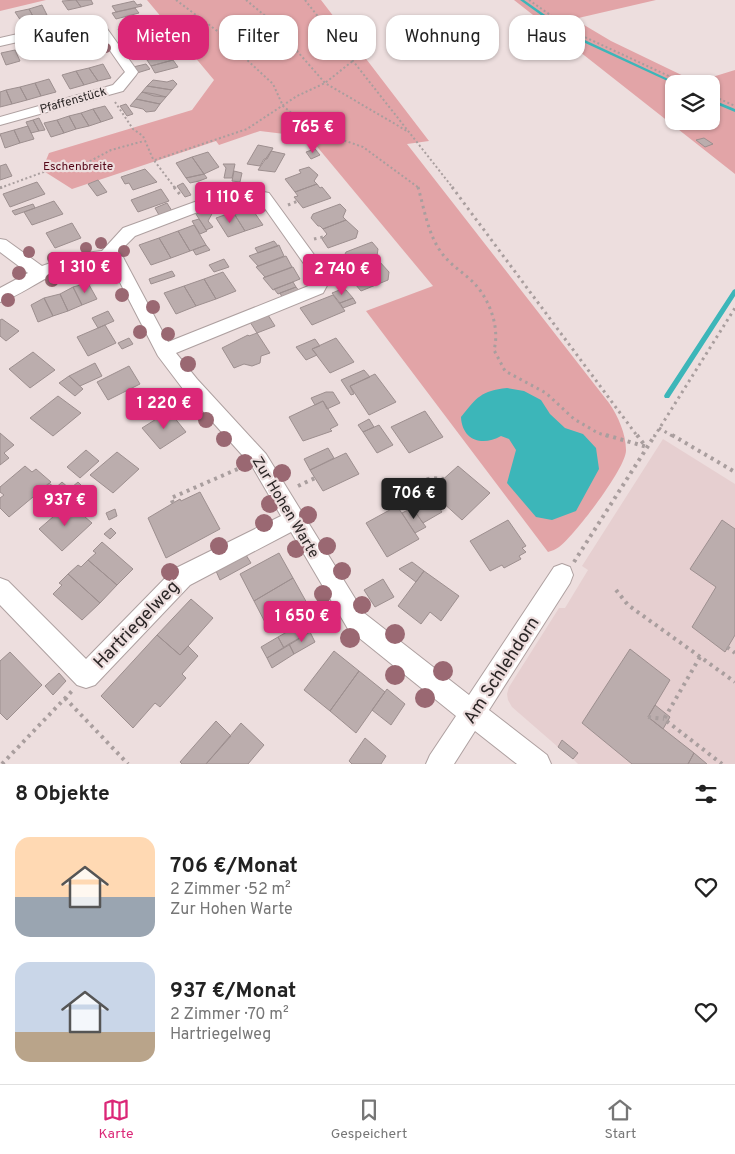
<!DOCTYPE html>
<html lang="de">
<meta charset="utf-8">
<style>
body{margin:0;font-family:Overpass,sans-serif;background:#f6f6f6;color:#222;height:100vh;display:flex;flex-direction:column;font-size:19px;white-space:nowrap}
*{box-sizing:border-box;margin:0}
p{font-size:16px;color:#767676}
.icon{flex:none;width:28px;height:28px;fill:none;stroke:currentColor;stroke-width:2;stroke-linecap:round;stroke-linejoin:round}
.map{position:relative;height:764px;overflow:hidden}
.drawer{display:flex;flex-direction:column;background:#fff;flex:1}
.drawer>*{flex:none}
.banner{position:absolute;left:15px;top:15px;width:705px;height:45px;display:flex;gap:10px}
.tools{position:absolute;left:665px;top:75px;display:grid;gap:10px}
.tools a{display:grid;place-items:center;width:55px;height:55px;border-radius:10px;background:#fff;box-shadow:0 1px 4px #0004;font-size:25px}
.price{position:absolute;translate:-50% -42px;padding:0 11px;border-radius:5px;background:#db2777;color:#fff;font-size:16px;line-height:32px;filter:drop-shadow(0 1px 2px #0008)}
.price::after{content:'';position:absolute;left:50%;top:30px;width:15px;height:11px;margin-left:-8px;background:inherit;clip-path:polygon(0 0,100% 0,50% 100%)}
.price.selected{background:#222;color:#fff}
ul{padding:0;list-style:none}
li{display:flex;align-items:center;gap:15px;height:125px;padding:0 15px}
li span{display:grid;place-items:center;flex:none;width:140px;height:100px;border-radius:15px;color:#555}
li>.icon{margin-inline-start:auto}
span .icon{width:60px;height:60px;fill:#fffc;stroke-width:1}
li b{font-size:21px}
h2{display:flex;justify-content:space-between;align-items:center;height:60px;padding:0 15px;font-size:21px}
.chip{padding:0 18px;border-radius:15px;background:#fff;box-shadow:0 1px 4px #0004;font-size:18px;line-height:45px}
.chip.selected{background:#db2777;color:#fff}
.menu{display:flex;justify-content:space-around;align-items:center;height:70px;border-top:1px solid #e0e0e0;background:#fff;font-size:14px;color:#767676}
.menu a{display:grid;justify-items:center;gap:2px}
.menu .selected{color:#db2777}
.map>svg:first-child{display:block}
</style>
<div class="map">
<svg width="735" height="764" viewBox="0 0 735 764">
<rect width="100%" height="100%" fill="#eddede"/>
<path fill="#e6cfd0" d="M663,439L735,484V764H578L573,759L577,752L562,740L558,747L512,707L508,700L507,694L509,687L559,608H565L588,570L582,566Z"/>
<path fill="#e2a4a7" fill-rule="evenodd" d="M0,0H46L0,11Z
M147,0H321L429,141L407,144L609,403C618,416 626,434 626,450C627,467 574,536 559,547C556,549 552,551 548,552L366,311L433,286L309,137L260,131L219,145L216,141L72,189L42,170L49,153L192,110L214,80Z
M514,0H656L574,19L611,41L696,82L735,70V174ZM674,84H711V121H674Z"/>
<path fill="#3cb6b9" d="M507,388L524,391L541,400L550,414L565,428L583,434L596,448L599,469L576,511L552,520L536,517L507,483L516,450L509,439L501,436C482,447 462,440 461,417C477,397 481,391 507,388Z"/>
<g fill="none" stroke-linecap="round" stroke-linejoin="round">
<path fill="#3cb6b9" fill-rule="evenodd" d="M520,0H524L572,34L679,84H674L570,36Z
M711,99L735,109V112L711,102Z
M735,289V296L669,398H665L664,396L665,394L733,290Z"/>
</g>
<path fill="#bbadad" stroke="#9d8f8f" d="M76,0L81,7L68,10L62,1Z
M76,0H91L93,4L81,7Z
M134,1L137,5L141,4L142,6L116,12L112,6Z
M42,5L47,15L34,18L29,9Z
M135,8L139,13L116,19L112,13Z
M29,9L34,18L21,21L15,12Z
M144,21L148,27L140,29L142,31L126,35L121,34L118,29H121L119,26Z
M144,30L151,40L129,46L122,36Z
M84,33L90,44L76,47L70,37Z
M70,37L76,47L63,50L57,40Z
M56,38L62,48L47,52L41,41Z
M41,41L47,52L34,55L28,45Z
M161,44L165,49L141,55L139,53L141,52L139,50Z
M165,49L169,55L147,60L141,55Z
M15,50L20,61L6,65L1,53Z
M169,55L173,60L151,66L147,60Z
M173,60L178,67L155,73L151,66Z
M103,64L111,78L98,81L89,68Z
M146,64L150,69L137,73L133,67Z
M89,68L98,81L84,85L76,71Z
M76,71L84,85L70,89L62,75Z
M49,79L56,92L41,96L35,83Z
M153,80L167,82L173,80L177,84L172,90L147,86Z
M35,83L41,96L27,100L20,87Z
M147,86L172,90L166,97L154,96L142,92Z
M20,87L27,100L12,104L6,90Z
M6,90L12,104L0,107V92Z
M142,92L155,94L166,97L160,104L136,99Z
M136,99L160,104L155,111L146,112L143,109L130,106Z
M126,104L133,114L127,116L120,106Z
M105,106L113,118L101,122L93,109Z
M93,109L101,122L89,126L81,113Z
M81,113L89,126L76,129L69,116Z
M69,116L76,129L64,133L57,120Z
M39,118L45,130L39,131L33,120Z
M33,120L39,131L31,133L26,122Z
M57,120L64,133L51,137L44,123Z
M28,126L34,139L20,143L14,130Z
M14,130L20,143L5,148L0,134Z
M704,138L713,144L705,147L696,140Z
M258,145L273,148L267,159H264L260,166L247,164Z
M315,149L320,155L311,159L306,152Z
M271,151L285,154L275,172L258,170Z
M208,152L219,167L204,174L192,157Z
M192,157L204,174L186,178L176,163Z
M6,164L12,176L0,180V166Z
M223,164H235L232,178H224L226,168Z
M309,167L318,175L314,181L317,184L295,192L285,179L301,173L299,170Z
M145,169L157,182L133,190L129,183L125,184L121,177Z
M234,171L242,173L240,182L232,181Z
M204,174L207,178L199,181L190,183L186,178Z
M98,180L107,192L97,196L88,184Z
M37,182L45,194L10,207L3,194Z
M183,183L186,187L191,195L185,197L177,186Z
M317,184L320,188L322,187L331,198L303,208L294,197L298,196L295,192Z
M161,189L169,201L138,212L131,200Z
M255,200L261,201L267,210L262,212L260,209L254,211L248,202Z
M54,201L63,214L32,225L24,212Z
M167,203L172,211L159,215L155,208Z
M33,204L35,208L15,215L12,211Z
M340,204L346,210L343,217L346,220L323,229L320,226H318L311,218L313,214Z
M250,206L263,225L245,231L233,212Z
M206,211L213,212L208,221L213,227L206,230L196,214Z
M233,212L245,231L228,237L216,218Z
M199,219L207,231L200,234L192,221Z
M346,220L358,231L356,238L328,248L322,239L327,234L323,229Z
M72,223L81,238L55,248L46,233Z
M194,225L206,245L190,251L178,231Z
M178,231L190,251L171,258L159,238Z
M159,238L171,258L151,265L139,245Z
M274,241L278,246L258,253L255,248Z
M372,242L378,249L377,256L375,257L379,261L356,270L344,256L346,252Z
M206,245L210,250L196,255L193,250Z
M279,245L284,256L258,266L249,256Z
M286,256L292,267L265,277L256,267Z
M224,259L229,267L214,272L209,265Z
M379,261L389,272L388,280L361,291L355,284L360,276L356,270Z
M293,267L300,279L273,290L263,278Z
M172,271L175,276L151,284L149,279Z
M223,272L236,291L216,299L204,279Z
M204,279L216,299L196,306L184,286Z
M293,282L296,287L278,294L274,289Z
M88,283L97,299L82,305L73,287Z
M184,286L196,306L176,314L164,293Z
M73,287L82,305L68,311L60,294Z
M296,287L300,292L283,299L280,293Z
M342,289L346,290L353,298L340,303L332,293Z
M60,294L68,311L53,316L44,298Z
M333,295L345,311L312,325L300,308Z
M44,298L53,316L38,322L31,305Z
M353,298L356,303L343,308L340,303Z
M108,311L114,321L98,328L92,318Z
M268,315L275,326L257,333L250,322Z
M2,319L19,331L6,341L0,336V320Z
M105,325L116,343L88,356L77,337Z
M257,333L270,353L261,356L260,363L252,366L244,364L234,368L222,348L248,335L249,336Z
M129,338L133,344L122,349L118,343Z
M336,338L354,362L330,373L312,349Z
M315,339L320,346L312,349L317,355L306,360L296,347Z
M33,352L55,370L30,388L9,369Z
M95,363L102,376L80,386L69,376Z
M129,366L140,384L108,400L97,382Z
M364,370L370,377L350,386L354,394L351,395L341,380Z
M375,374L396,402L369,415L350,386Z
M69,376L83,389L75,396L59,383Z
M326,392H333L340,403L327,409L323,401L315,405L311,398Z
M58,396L81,413L53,436L30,418Z
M323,401L338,425L330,429L332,431L303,441L289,417Z
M169,411L186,432L160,449L142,428Z
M425,411L443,437L409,453L391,427Z
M369,419L374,427L363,432L358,425Z
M379,425L393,445L377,453L363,432Z
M0,433L14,445L4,453L9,458L0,465Z
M328,448L334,458L310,470L304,459Z
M86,450L99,461L80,478L67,467Z
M117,452L139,469L113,493L90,475Z
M346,453L359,474L323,491L310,470Z
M25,466L32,472L36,469L51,482L9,517L0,508V498L4,495L0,492V487Z
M458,466L490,493L462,520L430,491Z
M62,482L70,489L46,509L39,503Z
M78,482L85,489L69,503L54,516L46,509Z
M49,483L55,488L39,503L33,497Z
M200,492L220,529L166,558L148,518L180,499L181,501Z
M429,494L442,512L423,523L410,504Z
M69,503L92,523L62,551L39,529Z
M397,506L419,539L387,557L366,523Z
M412,508L426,527L415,533L402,513Z
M115,509L117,516L109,520L106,513Z
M508,520L526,546L522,548L526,552L519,556L521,559L504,568L502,565L490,571L470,541Z
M722,520L735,529V635L725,652L692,627L716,587L690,569Z
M111,528L116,533L110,539L104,534Z
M102,542L133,569L117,585L88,560L96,553L93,551Z
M279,553L293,578L254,601L240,574Z
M246,555L251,563L220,580L216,571Z
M88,560L117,585L100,603L68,574L78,565L81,567Z
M412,562L424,571L416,582L399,569Z
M424,571L459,596L441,621L430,612L421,624L398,606Z
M68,574L100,603L82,620L53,594L62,585L59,583Z
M293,578L308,605L268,628L254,601Z
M383,579L394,597L375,607L364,590Z
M191,599L213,618L180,655L157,635Z
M301,624L307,634L284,648L278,637Z
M310,632L315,642L294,654L289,644Z
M157,635L180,655L188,646L198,656L182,674L186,678L160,707L155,703L133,728L101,696Z
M278,637L284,648L267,658L261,647Z
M289,644L294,654L272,668L267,658Z
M630,649L670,680L648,717L694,753L688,764H632L582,723Z
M334,651L359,671L330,711L304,690Z
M10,652L42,685L7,720L0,713V661Z
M359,671L385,692L356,733L330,711Z
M59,673L66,681L53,695L45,686Z
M387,689L405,704L391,725L372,710Z
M655,705L670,717L663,729L648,717Z
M216,721L231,736L206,764H182L180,762Z
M241,723L264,745L248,764H206Z
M365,738L386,756L381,764H352L349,761Z
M562,740L578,753L573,759L558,747Z
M694,753L707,764H688Z"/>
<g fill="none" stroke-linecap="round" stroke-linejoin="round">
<defs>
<path id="street" d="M79,20L103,23L138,72L136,75L123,91L0,125V117L113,85L125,72L95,29L79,28L0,46V38Z
M236,187L269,193L331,278L323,293L176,353L197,379L266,454L364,613L469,695L554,567L562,564L570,567L573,575L570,583L489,710L547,755L551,764H517L475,731L454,764H426L430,755L456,716L348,629L291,532L190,585L95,685L86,688L77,685L0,605V578L8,581L86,659L174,569L281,516L252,466L183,389L158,356L111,265C76,249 31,293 0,302V288L28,273L0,252V239L6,240L42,266L76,254L102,251L123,228ZM237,197L259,200L314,278L311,285L168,342L125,261L123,257L117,254L135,236Z"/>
</defs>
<use href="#street" stroke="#aea0a0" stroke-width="2"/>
<path stroke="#a99e9e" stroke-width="2" stroke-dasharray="2 2.5" stroke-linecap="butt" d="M176,0L240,48L246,59L273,84L283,106L311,129L363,147L419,188
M246,0L269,19L325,83L407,131
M305,0L453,188
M529,0L576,33L686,84
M711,95L735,106
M115,102L133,129L143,136L153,159L175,188
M155,160L247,129L297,96L325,83L354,60
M0,188L49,170L79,167L111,150L144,141"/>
<path stroke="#a99e9e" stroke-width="3" stroke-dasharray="2.5 4" stroke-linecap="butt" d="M174,187L182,197
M418,187C424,208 428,234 441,252C450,265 463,272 474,283C490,300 500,328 494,350L505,371L546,393L574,419L598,433L610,437
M452,187L638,437
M0,188L2,187
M288,205L298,201
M314,239L323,237
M145,412L154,421
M659,428L674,437
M654,437L735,308"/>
<path stroke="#a99e9e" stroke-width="4" stroke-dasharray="3 4.5" stroke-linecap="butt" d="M606,435L647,447
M637,435L646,447
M672,435L735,472
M298,486L315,478
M398,488L432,478L444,479
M173,503L171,498L240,468
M574,562L655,435
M616,590L628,605L735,682
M727,647L735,653
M700,657L664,719L722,764
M65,698L128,764
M648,717L664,719
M2,764L72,691"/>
<use href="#street" fill="#fff" fill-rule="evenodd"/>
</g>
<g fill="#9a6872">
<circle cx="95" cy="31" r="5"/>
<circle cx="106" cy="48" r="5"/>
<circle cx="101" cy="243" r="6"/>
<circle cx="86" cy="248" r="6"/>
<circle cx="124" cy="251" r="6"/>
<circle cx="29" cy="252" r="6"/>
<circle cx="53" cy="258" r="6"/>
<circle cx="105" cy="266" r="7"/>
<circle cx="19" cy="273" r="7"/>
<circle cx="52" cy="280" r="7"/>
<circle cx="122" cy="295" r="7"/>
<circle cx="8" cy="300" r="7"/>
<circle cx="153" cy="307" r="7"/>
<circle cx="140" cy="332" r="7"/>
<circle cx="168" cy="334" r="7"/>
<circle cx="188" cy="364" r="8"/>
<circle cx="191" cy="403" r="8"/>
<circle cx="206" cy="420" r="8"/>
<circle cx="224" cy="439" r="8"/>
<circle cx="245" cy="463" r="9"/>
<circle cx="282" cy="473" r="9"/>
<circle cx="270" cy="504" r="9"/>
<circle cx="308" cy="515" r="9"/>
<circle cx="264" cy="523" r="9"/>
<circle cx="219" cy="546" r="9"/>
<circle cx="327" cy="546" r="9"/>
<circle cx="296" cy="549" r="9"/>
<circle cx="342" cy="571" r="9"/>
<circle cx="170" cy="572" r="9"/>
<circle cx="323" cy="594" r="9"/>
<circle cx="362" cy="605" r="9"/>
<circle cx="395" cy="634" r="10"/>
<circle cx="350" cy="638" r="10"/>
<circle cx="443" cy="671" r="10"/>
<circle cx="395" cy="675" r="10"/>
<circle cx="425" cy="698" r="10"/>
</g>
<g text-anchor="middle" stroke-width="4.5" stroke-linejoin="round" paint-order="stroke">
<g font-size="12" fill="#2c2727" stroke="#eddede">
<text transform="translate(73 100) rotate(-16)" y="4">Pfaffenstück</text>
</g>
<g font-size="12" fill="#560819" stroke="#eddede">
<text x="78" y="170">Eschenbreite</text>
</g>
<g font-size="15" fill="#2c2727" stroke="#eddede">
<text transform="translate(286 507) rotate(59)" y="5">Zur Hohen Warte</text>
</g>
<g font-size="18" fill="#2c2727" stroke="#eddede">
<text transform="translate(136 624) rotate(-46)" y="6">Hartriegelweg</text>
<text transform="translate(501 670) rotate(-57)" y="6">Am Schlehdorn</text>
</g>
</g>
</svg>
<div class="tools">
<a><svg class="icon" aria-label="layers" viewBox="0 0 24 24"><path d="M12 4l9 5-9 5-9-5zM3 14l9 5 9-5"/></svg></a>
</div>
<b class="price" style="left:313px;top:154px">765 €</b>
<b class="price" style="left:230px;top:224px">1 110 €</b>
<b class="price" style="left:85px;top:294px">1 310 €</b>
<b class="price" style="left:342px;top:296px">2 740 €</b>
<b class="price" style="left:164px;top:430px">1 220 €</b>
<b class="price selected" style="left:414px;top:520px">706 €</b>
<b class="price" style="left:65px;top:527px">937 €</b>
<b class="price" style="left:302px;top:643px">1 650 €</b>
<div class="banner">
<a class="chip">Kaufen</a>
<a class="chip selected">Mieten</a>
<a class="chip">Filter</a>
<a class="chip">Neu</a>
<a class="chip">Wohnung</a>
<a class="chip">Haus</a>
</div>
</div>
<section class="drawer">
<h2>8 Objekte<svg class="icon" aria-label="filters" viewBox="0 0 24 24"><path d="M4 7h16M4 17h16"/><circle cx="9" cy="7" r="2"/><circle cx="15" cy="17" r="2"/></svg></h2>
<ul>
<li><span style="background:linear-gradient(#ffd9b3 60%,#9aa5b1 0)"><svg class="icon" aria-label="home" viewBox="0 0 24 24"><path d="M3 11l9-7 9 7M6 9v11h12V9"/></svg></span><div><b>706 €/Monat</b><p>2 Zimmer · 52 m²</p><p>Zur Hohen Warte</p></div><svg class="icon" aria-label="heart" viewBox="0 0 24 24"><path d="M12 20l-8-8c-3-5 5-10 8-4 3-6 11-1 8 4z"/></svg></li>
<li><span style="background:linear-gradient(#c9d6e8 70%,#b9a48a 0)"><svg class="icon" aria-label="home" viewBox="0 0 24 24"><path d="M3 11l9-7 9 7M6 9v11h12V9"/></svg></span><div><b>937 €/Monat</b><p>2 Zimmer · 70 m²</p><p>Hartriegelweg</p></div><svg class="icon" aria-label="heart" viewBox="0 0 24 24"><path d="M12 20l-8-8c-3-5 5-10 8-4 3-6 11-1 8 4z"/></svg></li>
</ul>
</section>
<nav class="menu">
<a class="selected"><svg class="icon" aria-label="map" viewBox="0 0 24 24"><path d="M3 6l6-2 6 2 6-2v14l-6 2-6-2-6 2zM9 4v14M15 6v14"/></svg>Karte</a>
<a><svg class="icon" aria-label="saved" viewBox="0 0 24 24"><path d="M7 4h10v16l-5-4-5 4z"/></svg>Gespeichert</a>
<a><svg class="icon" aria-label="home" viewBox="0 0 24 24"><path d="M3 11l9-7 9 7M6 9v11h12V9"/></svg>Start</a>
</nav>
